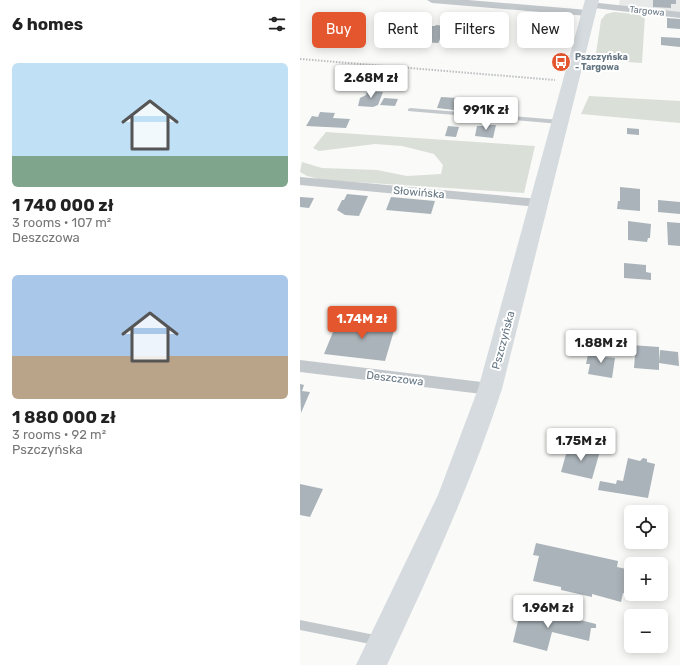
<!DOCTYPE html>
<meta charset="utf-8">
<style>
body{margin:0;font-family:Rubik,sans-serif;background:#f6f6f6;color:#222;height:100vh;display:flex;flex-direction:column;font-size:15px;white-space:nowrap}
*{box-sizing:border-box;margin:0}
p{font-size:13px;color:#767676}
.icon{flex:none;width:22px;height:22px;fill:none;stroke:currentColor;stroke-width:2;stroke-linecap:round;stroke-linejoin:round}
.map{position:relative;flex:1;overflow:hidden}
.drawer{display:flex;flex-direction:column;background:#fff;width:300px}
.drawer>*{flex:none}
.guide{position:absolute;left:12px;top:12px;width:308px;height:36px;display:flex;gap:8px}
.buttons{position:absolute;left:324px;top:505px;display:grid;gap:8px}
.buttons a{display:grid;place-items:center;width:44px;height:44px;border-radius:6px;background:#fff;box-shadow:0 2px 10px #0003;font-size:20px}
.price{position:absolute;translate:-50% -34px;padding:0 9px;border-radius:4px;background:#fff;color:#222;font-size:13px;line-height:26px;filter:drop-shadow(0 1px 2px #0008)}
.price::after{content:'';position:absolute;left:50%;top:24px;width:12px;height:9px;margin-left:-6px;background:inherit;clip-path:polygon(0 0,100% 0,50% 100%)}
.price.on{background:#e4572e;color:#fff}
ul{padding:0;list-style:none}
li{display:grid;align-content:center;gap:8px;height:212px;padding:0 12px}
li span{display:grid;place-items:center;height:124px;border-radius:6px;color:#555}
li>.icon{margin-inline-start:auto}
span .icon{width:72px;height:72px;fill:#fffc;stroke-width:1}
li b{font-size:17px}
h2{display:flex;justify-content:space-between;align-items:center;height:48px;padding:0 12px;font-size:17px}
.chip{padding:0 14px;border-radius:6px;background:#fff;box-shadow:0 2px 10px #0003;font-size:14px;line-height:36px}
.chip.on{background:#e4572e;color:#fff}
main{display:flex;flex:1;min-height:0}
.map>svg:first-child{display:block}
</style>
<main>
<section class="drawer">
<h2>6 homes<svg class="icon" aria-label="filters" viewBox="0 0 24 24"><path d="M4 7h16M4 17h16"/><circle cx="9" cy="7" r="2"/><circle cx="15" cy="17" r="2"/></svg></h2>
<ul>
<li><span style="background:linear-gradient(#bfe0f5 75%,#7fa58c 0)"><svg class="icon" aria-label="home" viewBox="0 0 24 24"><path d="M3 11l9-7 9 7M6 9v11h12V9"/></svg></span><div><b>1 740 000 zł</b><p>3 rooms · 107 m²</p><p>Deszczowa</p></div></li>
<li><span style="background:linear-gradient(#a9c7e8 65%,#b9a48a 0)"><svg class="icon" aria-label="home" viewBox="0 0 24 24"><path d="M3 11l9-7 9 7M6 9v11h12V9"/></svg></span><div><b>1 880 000 zł</b><p>3 rooms · 92 m²</p><p>Pszczyńska</p></div></li>
</ul>
</section>
<div class="map">
<svg width="380" height="665" viewBox="0 0 380 665">
<rect width="100%" height="100%" fill="#fafaf8"/>
<path fill="#e8e9e9" d="M320,0H380V14L318,7Z"/>
<path fill="#dadfd7" d="M314,12L345,15L342,63L295,60L301,20L306,14Z
M289,96L380,101V123L281,114Z
M26,132L235,146L224,193L23,180L7,176L0,172L2,162L22,168L77,170L107,176L141,174L143,165L134,154L102,146L75,144L19,151L13,148Z"/>
<path fill="#aab3b9" d="M353,0H376V4H371V8L353,7Z
M367,18L380,19V29L367,28Z
M136,25L147,26L138,43L122,42L130,26H135Z
M361,37L380,38V47L361,45Z
M67,91L83,92L78,105L73,107L58,106L60,98L66,95Z
M141,97L158,98L154,110L137,108Z
M84,98L98,99L95,106L80,105Z
M20,112L35,113L33,118L50,119L46,128L6,126L12,116L18,117Z
M188,125H196L193,138L175,136L177,126H187Z
M148,126L159,127L156,137L145,136Z
M327,128L339,129V135L327,134Z
M320,187L340,189V211L317,209L318,201H320Z
M47,194L68,196L59,216L45,215L37,210L42,200H44Z
M0,197L14,198L9,208L0,207Z
M91,197L135,201L131,214L86,210Z
M358,200L380,202V214L358,212Z
M328,221L351,224L350,238H348L347,242L328,240Z
M367,222L380,223V246L368,245Z
M324,263L346,265V272L351,273V280L324,278Z
M47,318L96,324L85,361L24,354L33,332H41Z
M331,345L359,347V362L360,350L378,352L379,366L359,363V370L334,368L335,354H331Z
M293,348L305,350V357L315,358L312,378L288,374L290,364H286L288,355L292,354Z
M0,384L4,385L2,391L10,392L1,413Z
M268,447L282,450L283,447L300,451L292,479L261,472Z
M328,458L340,461L343,458L347,459V462L355,464L348,498L298,490L300,481L316,484L317,480L323,481Z
M0,484L23,489L10,517L0,515Z
M236,543L318,561L317,567L331,570L330,594L323,593L321,602L292,594V597L261,590V587L233,581L239,556L233,555Z
M221,609L249,615L252,613L296,624V628H291L289,641L252,632L247,651L213,642Z"/>
<g fill="none" stroke-linecap="round" stroke-linejoin="round">
<path stroke="#bbbfc2" stroke-width="2" stroke-dasharray="1.5 1.5" stroke-linecap="butt" d="M0,59L255,80"/>
<path fill="#c3c8cc" fill-rule="evenodd" d="M110,108L260,120L263,122L260,124L108,111V109Z
M0,620L80,636L84,637L85,641L84,645L80,646L0,630Z"/>
<path fill="#c3c8cc" fill-rule="evenodd" d="M127,0H168L288,10L293,13L288,16L132,3Z
M290,2L380,12V18L286,7L285,5Z
M0,177L239,199L244,200L246,203L244,206L239,207L0,185Z
M0,360L190,383L196,384L199,389L196,394L190,395L0,372Z"/>
<path fill="#d6dbdf" fill-rule="evenodd" d="M285,0H299L202,389C171,484 129,575 87,665H56L138,495L178,389Z"/>
</g>
<defs>
<symbol id="bus-disc" viewBox="-11 -11 22 22"><circle r="9.5" fill="#e4572e" stroke="#fff"/><path d="M-5-6H5V4H4V6H2V4H-2V6H-4V4H-5ZM-3.5-4V0h7V-4ZM-3.5 1.2v1.5H-2V1.2ZM2 1.2v1.5H3.5V1.2Z" fill="#fff"/></symbol>
</defs>
<g fill-rule="evenodd">
<use href="#bus-disc" x="250" y="51" width="22" height="22"/>
</g>
<g text-anchor="middle" stroke-width="4" stroke-linejoin="round" paint-order="stroke">
<g font-size="9" fill="#657683" stroke="#fff">
<text transform="translate(347 11) rotate(6)" y="3">Targowa</text>
</g>
<g font-size="9" font-weight="bold" fill="#657683" stroke="#fff" text-anchor="start">
<text x="275" y="60">Pszczyńska<tspan x="275" dy="10">- Targowa</tspan></text>
</g>
<g font-size="11" fill="#657683" stroke="#fff">
<text transform="translate(119 192) rotate(5)" y="4">Słowińska</text>
<text transform="translate(203 340) rotate(-75)" y="4">Pszczyńska</text>
<text transform="translate(95 378) rotate(7)" y="4">Deszczowa</text>
</g>
</g>
</svg>
<div class="buttons">
<a><svg class="icon" aria-label="locate" viewBox="0 0 24 24"><circle cx="12" cy="12" r="6"/><path d="M12 2v4M12 18v4M2 12h4M18 12h4"/></svg></a>
<a>+</a>
<a>−</a>
</div>
<b class="price" style="left:71px;top:99px">2.68M zł</b>
<b class="price" style="left:186px;top:131px">991K zł</b>
<b class="price on" style="left:62px;top:340px">1.74M zł</b>
<b class="price" style="left:301px;top:364px">1.88M zł</b>
<b class="price" style="left:281px;top:462px">1.75M zł</b>
<b class="price" style="left:248px;top:629px">1.96M zł</b>
<div class="guide">
<a class="chip on">Buy</a>
<a class="chip">Rent</a>
<a class="chip">Filters</a>
<a class="chip">New</a>
</div>
</div>
</main>
